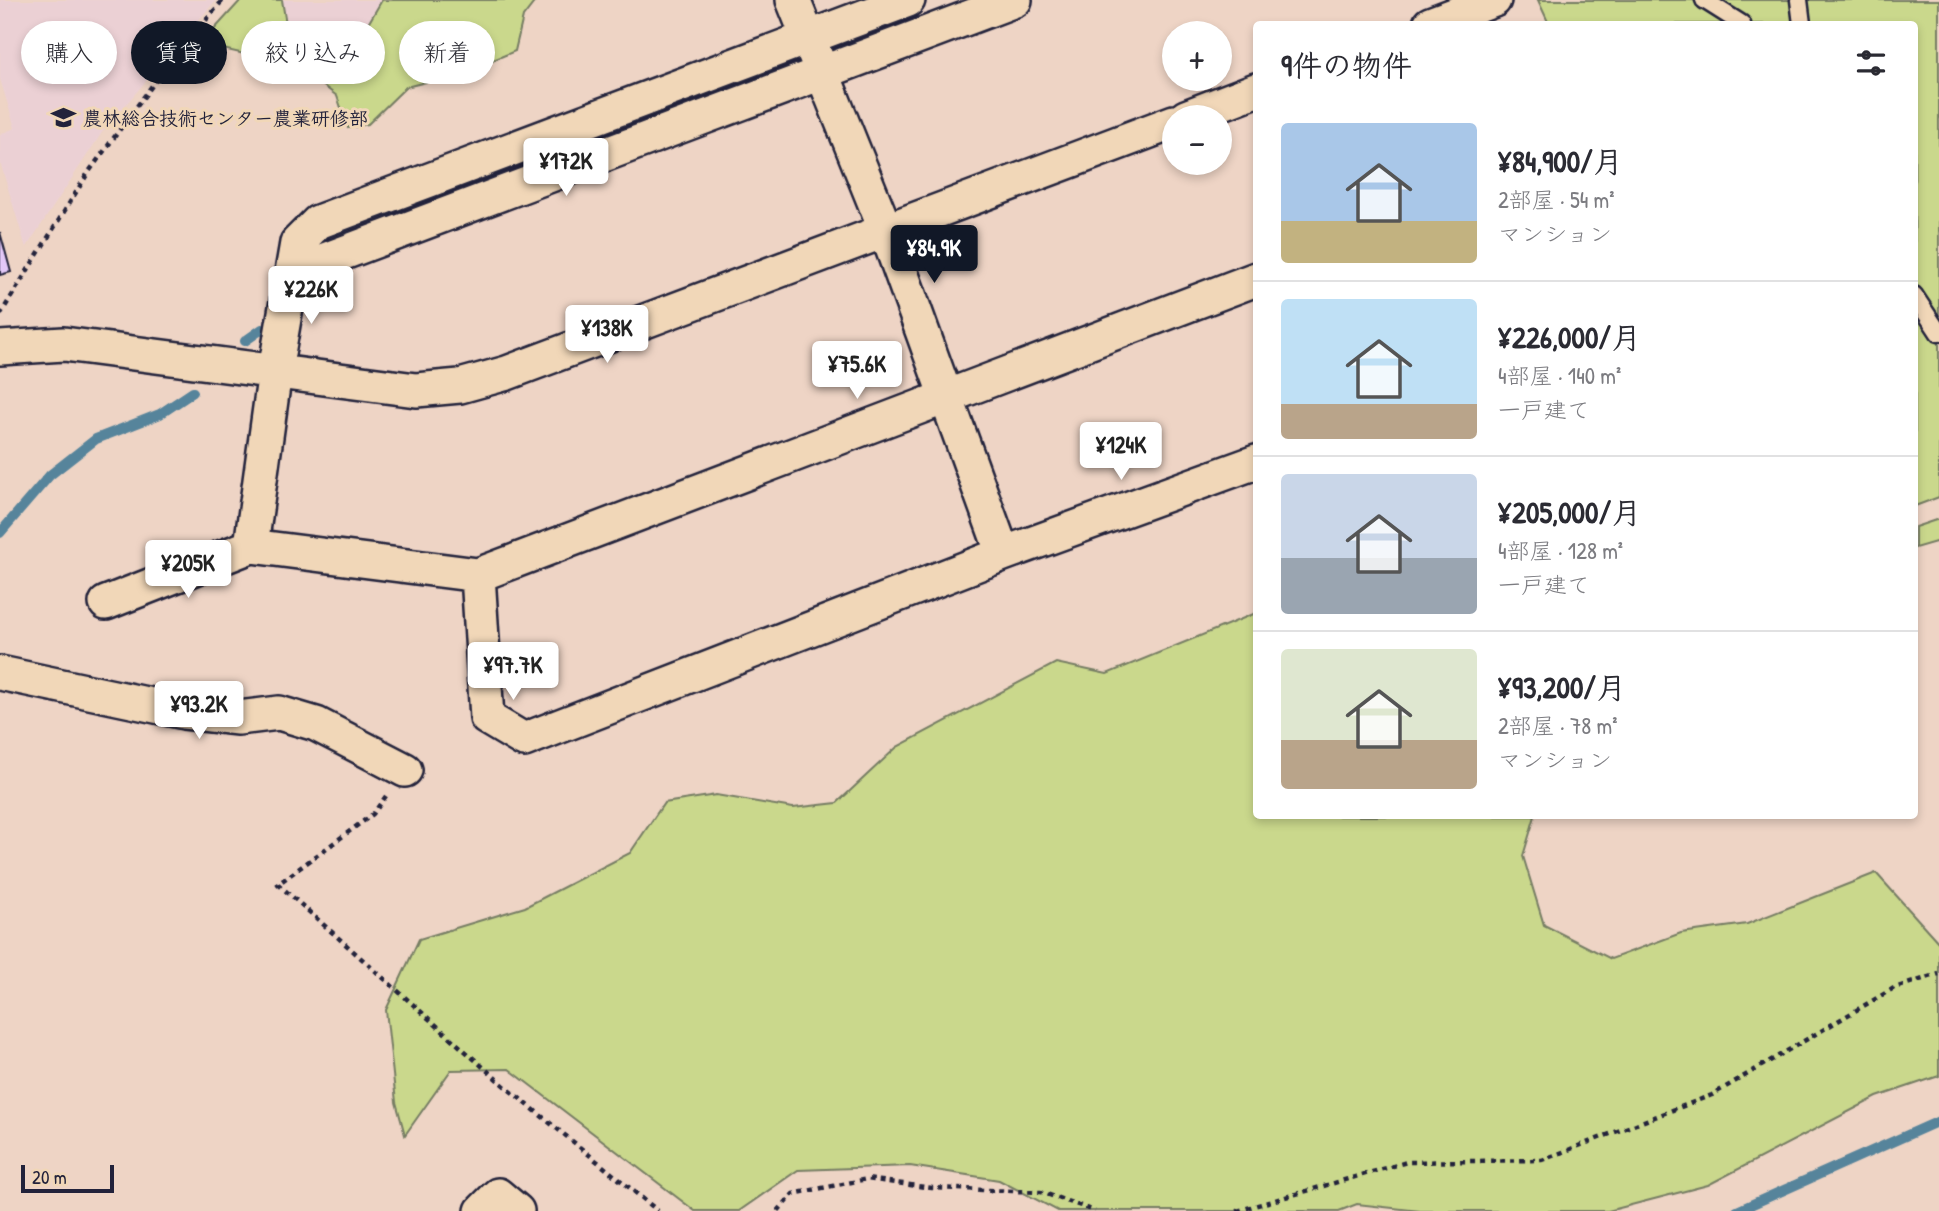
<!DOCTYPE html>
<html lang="ja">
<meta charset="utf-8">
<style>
body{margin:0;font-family:"Patrick Hand","Klee One",sans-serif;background:#f2f2f3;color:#2b2b33;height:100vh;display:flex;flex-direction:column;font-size:26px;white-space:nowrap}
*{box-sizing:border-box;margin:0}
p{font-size:23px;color:#7c7c81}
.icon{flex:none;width:38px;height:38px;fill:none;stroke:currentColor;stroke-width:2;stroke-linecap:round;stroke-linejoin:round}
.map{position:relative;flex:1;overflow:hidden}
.panel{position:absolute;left:1253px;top:21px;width:665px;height:798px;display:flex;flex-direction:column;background:#fff;border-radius:7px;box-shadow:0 4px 10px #0003}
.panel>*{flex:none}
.banner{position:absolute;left:21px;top:21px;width:665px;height:63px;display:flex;gap:14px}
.buttons{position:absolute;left:1162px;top:21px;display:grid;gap:14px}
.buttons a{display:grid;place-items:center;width:70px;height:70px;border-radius:50%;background:#fff;box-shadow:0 4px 10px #0003;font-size:35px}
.scale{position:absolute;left:21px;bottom:18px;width:93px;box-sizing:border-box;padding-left:7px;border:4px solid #22223b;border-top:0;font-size:19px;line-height:24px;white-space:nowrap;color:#22223b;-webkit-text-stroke:5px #f1d7b8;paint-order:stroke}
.price{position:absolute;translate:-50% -60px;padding:0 16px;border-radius:7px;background:#fff;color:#222;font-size:23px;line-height:46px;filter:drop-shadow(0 2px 4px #0008)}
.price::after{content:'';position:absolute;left:50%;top:42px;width:21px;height:16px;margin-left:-10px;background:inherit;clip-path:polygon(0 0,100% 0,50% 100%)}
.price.on{background:#111827;color:#fff}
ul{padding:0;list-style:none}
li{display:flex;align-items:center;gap:21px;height:175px;padding:0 28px}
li+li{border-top:2px solid #e1e1e2}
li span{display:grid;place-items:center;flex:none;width:196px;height:140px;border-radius:7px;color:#555}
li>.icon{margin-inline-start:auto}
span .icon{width:84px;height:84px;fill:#fffc;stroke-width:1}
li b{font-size:30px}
h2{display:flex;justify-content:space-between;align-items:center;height:84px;padding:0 28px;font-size:30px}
.pill{padding:0 24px;border-radius:32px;background:#fff;box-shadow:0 4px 10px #0003;font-size:24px;line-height:63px}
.pill.on{background:#111827;color:#fff}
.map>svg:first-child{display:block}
</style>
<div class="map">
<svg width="1939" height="1211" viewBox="0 0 1939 1211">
<rect width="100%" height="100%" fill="#eed4c5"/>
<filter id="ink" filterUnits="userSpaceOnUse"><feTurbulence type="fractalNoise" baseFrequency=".0143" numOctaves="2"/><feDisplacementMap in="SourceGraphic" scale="14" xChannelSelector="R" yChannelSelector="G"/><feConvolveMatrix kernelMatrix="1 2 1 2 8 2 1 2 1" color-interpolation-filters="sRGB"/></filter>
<g filter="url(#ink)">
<path fill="#ebd0d4" d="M0,0H216L103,131L26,248L0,162V134L15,128L0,79Z
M259,0H407L360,68Z"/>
<path fill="#cad88c" stroke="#767d64" stroke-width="2" d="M241,0H282L287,30L333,57L361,36L382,0H536L523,17L515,51L462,73L406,87L368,124L348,128L337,96L297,66L201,44Z
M1538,0H1939V497L1915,506L1914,24H1549Z
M1939,519V541L1915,548V527Z
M1256,613V816H1535L1523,856L1544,925L1611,959L1681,933L1747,924L1876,873L1939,943V1076L1877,1097L1708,1185L1608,1211H1420L1357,1204L1339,1211H1058L999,1180L910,1166L798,1170L739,1211H695L509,1069L451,1070L405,1135L396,1102L386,1010L419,939L525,907L630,853L664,803L716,795L793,808L837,803L897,747L1056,663L1107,674Z"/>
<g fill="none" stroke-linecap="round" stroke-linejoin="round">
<path stroke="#57849b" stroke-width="10" d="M245,341L262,329
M0,533L50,475L96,439L160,414L193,392
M1737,1211L1939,1121"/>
</g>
<path fill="#e3c8f8" stroke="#22223b" stroke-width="2" d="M0,232L11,272L0,275Z"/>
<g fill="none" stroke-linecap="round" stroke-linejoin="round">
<defs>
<path id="service" d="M1704,0L1742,24
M1799,0L1802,24
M1914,295L1939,333"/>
<path id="minor" d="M793,0L886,231L1003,554
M908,0L318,222L297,243L275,371L251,546L478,575L487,718L524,740L1003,554L1256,462
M1430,24L1494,0
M1186,117L1256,90
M293,272L1015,0
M0,348L64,344L416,390L460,386L507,373L1174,122
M478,575L1256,279
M106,603L251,546
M0,673L184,712L238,718L279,713L316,724L405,770
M482,1211L498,1195L517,1211"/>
</defs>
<use href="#service" stroke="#22223b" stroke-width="21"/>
<use href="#minor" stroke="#22223b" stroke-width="38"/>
<path stroke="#22223b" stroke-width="4.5" stroke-dasharray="5 5" stroke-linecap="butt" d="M0,315L88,173L162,72L223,0
M386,796L373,814L278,884L501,1083L658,1211
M778,1211L793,1194L867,1179L932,1188L1041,1192L1095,1211
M1237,1211L1407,1162L1542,1160L1712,1095L1894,988L1939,974"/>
<use href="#service" stroke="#f1d7b8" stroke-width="16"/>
<use href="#minor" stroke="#f1d7b8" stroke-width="33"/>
</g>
</g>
<defs>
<symbol id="university-bare" viewBox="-9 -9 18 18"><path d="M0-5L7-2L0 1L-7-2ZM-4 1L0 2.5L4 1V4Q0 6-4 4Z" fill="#22223b" stroke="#f1d7b8" stroke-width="2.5" paint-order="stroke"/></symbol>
</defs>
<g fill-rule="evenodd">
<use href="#university-bare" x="46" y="100" width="35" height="35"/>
</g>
<g text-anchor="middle" stroke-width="6" stroke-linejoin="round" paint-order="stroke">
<g font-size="19" font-weight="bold" fill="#22223b" stroke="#f1d7b8" text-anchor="start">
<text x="83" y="125">農林総合技術センター農業研修部</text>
</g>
</g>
</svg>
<div class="buttons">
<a>+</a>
<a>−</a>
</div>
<div class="scale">20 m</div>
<b class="price" style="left:566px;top:198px">¥172K</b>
<b class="price on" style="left:934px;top:285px">¥84.9K</b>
<b class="price" style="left:311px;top:326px">¥226K</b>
<b class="price" style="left:607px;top:365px">¥138K</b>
<b class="price" style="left:857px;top:401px">¥75.6K</b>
<b class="price" style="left:1121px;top:482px">¥124K</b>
<b class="price" style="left:188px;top:600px">¥205K</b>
<b class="price" style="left:513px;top:702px">¥97.7K</b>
<b class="price" style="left:199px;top:741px">¥93.2K</b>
<div class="banner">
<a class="pill">購入</a>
<a class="pill on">賃貸</a>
<a class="pill">絞り込み</a>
<a class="pill">新着</a>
</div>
<section class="panel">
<h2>9件の物件<svg class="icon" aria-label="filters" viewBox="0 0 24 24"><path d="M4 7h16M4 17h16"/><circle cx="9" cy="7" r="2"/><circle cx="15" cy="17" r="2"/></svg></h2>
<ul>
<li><span style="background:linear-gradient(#a9c7e8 70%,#c2b280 0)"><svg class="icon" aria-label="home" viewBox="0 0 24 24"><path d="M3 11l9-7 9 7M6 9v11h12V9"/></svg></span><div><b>¥84,900/月</b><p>2部屋 · 54 m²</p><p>マンション</p></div></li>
<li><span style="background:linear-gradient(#bfe0f5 75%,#b9a48a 0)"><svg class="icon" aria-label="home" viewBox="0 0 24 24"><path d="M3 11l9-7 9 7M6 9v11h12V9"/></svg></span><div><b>¥226,000/月</b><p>4部屋 · 140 m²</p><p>一戸建て</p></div></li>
<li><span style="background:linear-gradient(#c9d6e8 60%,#9aa5b1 0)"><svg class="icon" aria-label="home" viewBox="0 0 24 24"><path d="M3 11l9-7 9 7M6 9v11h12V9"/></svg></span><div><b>¥205,000/月</b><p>4部屋 · 128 m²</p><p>一戸建て</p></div></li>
<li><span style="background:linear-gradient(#dfe7d0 65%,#b9a48a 0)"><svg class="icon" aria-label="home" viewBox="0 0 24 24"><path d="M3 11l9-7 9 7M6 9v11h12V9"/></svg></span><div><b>¥93,200/月</b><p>2部屋 · 78 m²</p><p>マンション</p></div></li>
</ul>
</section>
</div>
